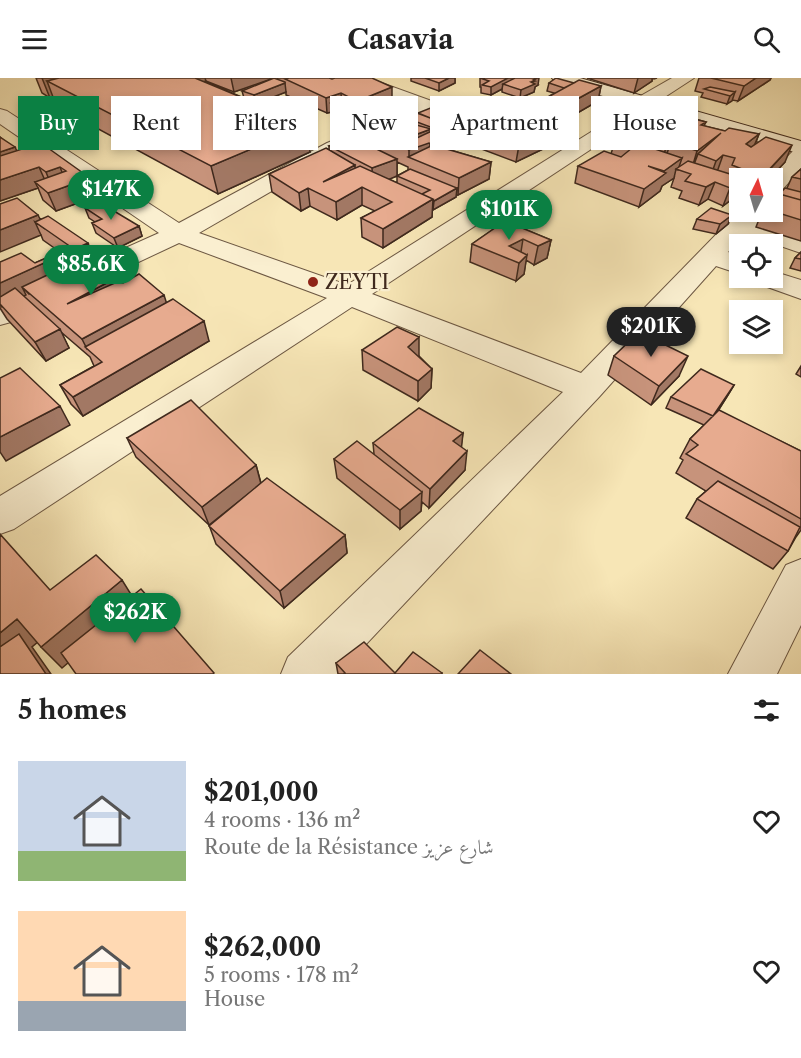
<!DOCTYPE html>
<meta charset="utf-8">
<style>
body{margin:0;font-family:"Libre Caslon Text",Amiri,serif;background:#f2f2f2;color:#222;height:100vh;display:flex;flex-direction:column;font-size:22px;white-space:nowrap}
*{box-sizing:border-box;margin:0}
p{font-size:20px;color:#767676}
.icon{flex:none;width:33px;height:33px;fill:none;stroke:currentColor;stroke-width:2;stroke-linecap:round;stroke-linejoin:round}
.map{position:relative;height:596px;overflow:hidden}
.sheet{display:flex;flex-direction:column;background:#fff;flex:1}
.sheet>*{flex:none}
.top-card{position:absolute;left:18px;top:18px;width:765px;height:54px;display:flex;gap:12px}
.needle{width:39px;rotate:5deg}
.buttons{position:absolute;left:729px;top:90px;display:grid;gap:12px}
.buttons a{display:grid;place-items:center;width:54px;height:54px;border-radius:0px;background:#fff;box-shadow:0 3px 9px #0003;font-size:30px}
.price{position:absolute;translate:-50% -51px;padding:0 14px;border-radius:21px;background:#0b8043;color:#fff;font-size:20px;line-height:39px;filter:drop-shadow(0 2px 3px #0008)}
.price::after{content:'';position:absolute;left:50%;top:36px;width:18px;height:14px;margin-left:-9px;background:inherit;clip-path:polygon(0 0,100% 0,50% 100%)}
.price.active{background:#222;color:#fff}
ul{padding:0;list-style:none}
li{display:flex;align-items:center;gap:18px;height:150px;padding:0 18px}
li span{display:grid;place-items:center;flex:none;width:168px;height:120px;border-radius:0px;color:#555}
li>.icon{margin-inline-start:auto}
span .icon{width:72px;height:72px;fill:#fffc;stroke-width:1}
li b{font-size:26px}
h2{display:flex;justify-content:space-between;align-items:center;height:72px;padding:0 18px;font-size:26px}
.chip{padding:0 21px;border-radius:0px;background:#fff;box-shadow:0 3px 9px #0003;font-size:21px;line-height:54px}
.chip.active{background:#0b8043;color:#fff}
header{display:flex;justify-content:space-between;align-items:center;height:78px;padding:0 18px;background:#fff;font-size:27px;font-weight:700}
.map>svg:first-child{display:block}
</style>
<header><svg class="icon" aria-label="menu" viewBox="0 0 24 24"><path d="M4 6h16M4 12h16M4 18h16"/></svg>Casavia<svg class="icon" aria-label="search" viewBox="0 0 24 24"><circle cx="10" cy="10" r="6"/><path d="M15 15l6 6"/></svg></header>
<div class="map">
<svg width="801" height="596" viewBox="0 0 801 596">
<rect width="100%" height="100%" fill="#f7e6b6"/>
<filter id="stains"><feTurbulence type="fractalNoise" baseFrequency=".00333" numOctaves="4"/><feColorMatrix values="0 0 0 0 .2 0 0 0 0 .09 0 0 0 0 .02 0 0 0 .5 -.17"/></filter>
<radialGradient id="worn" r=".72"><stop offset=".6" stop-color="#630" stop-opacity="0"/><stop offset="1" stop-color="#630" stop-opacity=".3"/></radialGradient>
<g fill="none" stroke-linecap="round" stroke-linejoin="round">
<defs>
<path id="street" d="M343,0H368L509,51L512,55L509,59L502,61L432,36L341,73L199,155L347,207L591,54L637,20L672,0H694L651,28L605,62L372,216L581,295L740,132L763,134L756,143L801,158V175L745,156L728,174L740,178V196L716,188L599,319L338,596H281L288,579L563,314L352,229L14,451L0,456V418L327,220L179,165L11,244L0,247V226L159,155L0,46V31L7,33L179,145L327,65L415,29L346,4Z
M801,72V91L780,114L772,116V100H767L793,73Z
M772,193L801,202V221L759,206L755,200H772Z
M801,481V547L777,596H728L786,487Z"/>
<path id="secondary" d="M552,0H580L801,63V76L555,4Z"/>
</defs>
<use href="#street" stroke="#6d5843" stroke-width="2"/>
<use href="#secondary" stroke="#3f291d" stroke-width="2"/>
<use href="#street" fill="#faefd0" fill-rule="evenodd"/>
<use href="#secondary" fill="#faefd0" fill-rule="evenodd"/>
</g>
<path fill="#c7937b" stroke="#3f291d" stroke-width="1.5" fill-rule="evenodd" d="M36,0H274L234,14L206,3H203L244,20L242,13L278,2L277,0H329L392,24L344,45L332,41V34L327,35L286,17V14L256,25L310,74L218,116L56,28L53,19L50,20L42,15Z
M411,0H455V5L439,13L411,3Z
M480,0H514L513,1L538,7L535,9L534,14L520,20L502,14V11L491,17L481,15V9H480Z
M587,0H657L654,1L652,0V3L634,15Z
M699,0H771L770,2L738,23L732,22L727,26L701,19L703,15L695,13Z
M549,5H574L601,8L598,23L567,41L562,40L561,42L559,43L568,55L550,66L544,64L543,71L516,84L463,64L464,61L457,65L456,67L450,72L491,84L489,101L458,117H456V119L433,132H432V139L383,170L362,159L361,140L375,133L362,127L337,142L310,128L301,133L272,114L269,96L329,72V68L366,65L365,53L396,41V38L418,35L458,36V40L536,51L550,45L535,41L536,32L546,28L548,19L554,15L547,13ZM397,84L408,89V92L397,98ZM397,98V105L389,101Z
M690,36L688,39L706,44L704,48L725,53L759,56L755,67L785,84L770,100H740V111L736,118L723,128L708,121L699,127L679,120L682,113L671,109L674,100L662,108L660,113L639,129L575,105L578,88L611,76L614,66L627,62L628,58Z
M0,59L17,73L41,65L97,118L56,133L43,122L38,110L0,123Z
M801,91V163L756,149L762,134H772L776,120L787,110L792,99Z
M0,126L41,141L95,184L84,189L93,196L131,192L134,199L167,225L209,263L83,338L71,326L60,307L94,288L90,279L61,254L69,270L46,283L7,241L0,230V184L35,185L60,174L43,162L41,157Z
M85,130L139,148L142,158L118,170L96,155L92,145L95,144L89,140Z
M697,141L728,146L716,156L693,151Z
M505,143L551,162L547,180L534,187L526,182L524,196L516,203L470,184L472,166Z
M801,174V193L790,190L795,180Z
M362,272L419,278L432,291L431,310L418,323L363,292Z
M614,278L679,298L651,327L608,297Z
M801,288V299L796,296Z
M734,307L718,333L801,373V452L796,459L788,473L773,491L686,440L697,421L706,413L676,395L683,382L680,380L690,361L704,347L666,330L671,319Z
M463,355L461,369L465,392L429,430L422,424L421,433L400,451L337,400L334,381L374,376L373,365Z
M127,360L256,387L261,405L345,457L347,475L284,530L216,466L209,447L136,379Z
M336,585L395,595H442V596H338Z"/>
<path fill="#a27864" stroke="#3f291d" stroke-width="1.5" d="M42,0H66L47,3L53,19L50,20Z
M191,0H205L206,3L192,7Z
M231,0H274L234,14Z
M449,0H455V5L439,13V5Z
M504,0H514L513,5L503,6L502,11L491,17V9Z
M537,0H539L538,7L535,9L534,14L520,20L521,12L533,2Z
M638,0H652V3L634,15Z
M756,0H771L770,2L738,23L744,8Z
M285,5L286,14L256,26L254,17Z
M601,8L598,23L567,41L570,25Z
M392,9V24L344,45L343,29Z
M735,14L732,23L727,26L730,18Z
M341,15L342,28L331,25L332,34L327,35L326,20Z
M563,33L561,42L553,46L555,38Z
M458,36L457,45H437Z
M569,46L568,55L550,66L551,57Z
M308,47L310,74L218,116L211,88Z
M457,50L464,52V61L457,65L456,67L433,83V67Z
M431,51L429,82L409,79V72L412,58Z
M545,54L543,71L516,84L519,67Z
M721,55L698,76L693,89L692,90L697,73Z
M759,56L752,73L746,66Z
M650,60L646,77L639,80L644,63Z
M671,64L665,81L662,83L667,66Z
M792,67L785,84L770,100H762Z
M15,69L23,86L0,94V74Z
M723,77L717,94L710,100L716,83Z
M682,80L678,92L676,91L674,100L662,108L660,113L639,129L644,111L663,97L664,93Z
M397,81V98L373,108L372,90Z
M491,84L489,101L458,117L459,100Z
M355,87L356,104H323Z
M39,89L47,107L35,104L38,110L0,123V102Z
M60,89L67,107L53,112L46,94Z
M90,100L97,118L56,133L48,115Z
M740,103V109L736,118L723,128L730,110Z
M715,104L708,121L699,127L706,109Z
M362,109V127L337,142L336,124Z
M308,110L310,128L301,133L299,115Z
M457,110L456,119L433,132L434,123Z
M433,121L432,139L383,170V151Z
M38,137L45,151L35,144L41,157L0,174V152Z
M732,137L728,146L716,156L720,146Z
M139,148L142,158L118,170L114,160Z
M523,161L520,180L509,168Z
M551,162L547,180L534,187L538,168Z
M88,165L95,184L29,216L22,209L26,217L2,229L0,226V205Z
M527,177L524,196L516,203L519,185Z
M131,192L138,211L67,226Z
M164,217L170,236L87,271L82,261Z
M204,243L209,263L83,338L73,319Z
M60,251L69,270L46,283L35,264Z
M419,259V278L408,289V269Z
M688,278L679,298L651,327L659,308Z
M432,291L431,310L418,323V303Z
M734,307L728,317L708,348L713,338Z
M60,328L70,347L6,383L0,374V359Z
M463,355L461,374L453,363Z
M467,373L465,392L429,430L430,411Z
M256,387L261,406L209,447L202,429Z
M422,414L421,433L400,451V432Z
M345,457L347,475L284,530L280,513Z
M122,502L137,526L62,590L41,569Z
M17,541L39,563L32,569L51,596L0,595V555Z"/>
<path fill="#e7ab8f" stroke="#3f291d" stroke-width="1.5" d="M59,0H195L308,47L211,88L47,3Z
M274,0L285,4V5L254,17L242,13Z
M289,0H329L332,1L335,0H372L392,9L343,29L331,25L349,19L341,15L326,20L285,1Z
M425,0H449L439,5Z
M480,0H508L491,9L482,7L489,3Z
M515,0H537L533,2L535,3L531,4L535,6L521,12L503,6Z
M556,0L574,5L564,10L549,5Z
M711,0H756L744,8Z
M579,2L601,8L570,25L548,19Z
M710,9L735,14L730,18L704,11Z
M545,28L563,33L555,38L536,32Z
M433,29L458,36L440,44L418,35Z
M667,31L690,36L687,39L706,44L701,47L725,53L729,50L759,56L746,66L751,69L766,59L792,67L762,99L732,87L735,80L723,77L716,83L698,76L721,55L697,73L671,64L667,66L650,60L644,63L628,58Z
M409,32L457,50L433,67L429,65L409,72L365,53L395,41L431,51L412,58L417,60L436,51L409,41L403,42L396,38Z
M488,36L545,54L519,67L465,48Z
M462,39L475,43L465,48L464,52L457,56V50L441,44Z
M557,42L569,46L551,57L536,51Z
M0,59L15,69L0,74Z
M354,60L397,81L372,90L329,68Z
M622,60L682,80L664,93L648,88L666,95L644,111L578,88L604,73L621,79L632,70L614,66Z
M41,65L90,100L48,115L35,104L66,93L60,89L46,94L39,89L0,102V78Z
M433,67L491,84L459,100L408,79Z
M326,70L355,87L323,104L360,88L433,121L383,151L361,140L392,124L362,109L336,124L308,110L299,115L269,96Z
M688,83L743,100H740V103L730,110L715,104L706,109L685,103L691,96L676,91Z
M410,91L457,110L434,123L433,121L422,116L430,112L397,98Z
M801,91V101L792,99Z
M785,110L801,114V122L783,117L778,120H776Z
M783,117L801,122V142L772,133V124Z
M17,120L38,137L0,152V126Z
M99,124L139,148L114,160L92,145L102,141L85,130Z
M711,130L732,137L720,146L697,141Z
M48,138L88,165L0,205V184L21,175L35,185L71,169L35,144Z
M505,143L551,162L538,168L523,161L509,168L527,177L519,185L472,166Z
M801,174V181L795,180Z
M77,183L93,196L117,184L131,192L67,226L117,204L123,205L139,196L164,217L82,261L22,209Z
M15,210L60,251L35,264L0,226V219Z
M173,221L204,243L73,319L60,307L102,284L85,269Z
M397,249L419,259L408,269L432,291L418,303L362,272Z
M639,254L688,278L659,308L614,278Z
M20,290L60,328L0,359V300Z
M701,291L734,307L713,338L671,319Z
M191,322L256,387L202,429L127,360Z
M419,330L463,355L453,363L467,373L430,411L373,365Z
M719,332L801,373V441L686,376L698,367L690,361Z
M357,363L422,414L400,432L334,381Z
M267,400L345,457L280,513L209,448Z
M718,403L800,449L788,473L697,421Z
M0,456L50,512L96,477L122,502L41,569L17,541L0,555Z
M141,511L214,595L213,596H76L61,575Z
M19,556L46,596H0V569Z
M364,564L395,595L413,574L442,595L441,596H344L345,595L336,585Z
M480,572L511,596H458Z"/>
<circle fill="#8f2418" stroke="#faefd0" stroke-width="2" cx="313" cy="204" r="6"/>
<g text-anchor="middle" stroke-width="4.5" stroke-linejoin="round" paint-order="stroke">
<g font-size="20" fill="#3f291d" stroke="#faefd0" text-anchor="start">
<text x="325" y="211">ZEYTI</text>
</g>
</g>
<rect width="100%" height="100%" filter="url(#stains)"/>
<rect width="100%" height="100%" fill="url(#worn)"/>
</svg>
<div class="buttons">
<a><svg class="needle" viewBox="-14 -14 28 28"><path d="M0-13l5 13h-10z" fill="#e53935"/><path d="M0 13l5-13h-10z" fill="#767676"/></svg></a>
<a><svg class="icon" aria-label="locate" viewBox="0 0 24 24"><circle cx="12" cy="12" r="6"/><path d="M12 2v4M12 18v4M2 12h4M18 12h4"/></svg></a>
<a><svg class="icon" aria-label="layers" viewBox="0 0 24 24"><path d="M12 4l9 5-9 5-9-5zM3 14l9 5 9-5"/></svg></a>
</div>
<b class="price" style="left:111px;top:143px">$147K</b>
<b class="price" style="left:509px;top:163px">$101K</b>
<b class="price" style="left:91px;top:218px">$85.6K</b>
<b class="price active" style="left:651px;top:280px">$201K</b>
<b class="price" style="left:135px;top:566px">$262K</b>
<div class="top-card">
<a class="chip active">Buy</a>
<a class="chip">Rent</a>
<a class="chip">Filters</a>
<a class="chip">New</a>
<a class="chip">Apartment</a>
<a class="chip">House</a>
</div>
</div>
<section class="sheet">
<h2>5 homes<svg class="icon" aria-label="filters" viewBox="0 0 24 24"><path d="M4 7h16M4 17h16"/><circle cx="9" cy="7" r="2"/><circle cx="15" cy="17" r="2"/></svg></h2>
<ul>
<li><span style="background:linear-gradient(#c9d6e8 75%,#8fb573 0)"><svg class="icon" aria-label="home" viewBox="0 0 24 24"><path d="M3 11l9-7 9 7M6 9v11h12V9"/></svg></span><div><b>$201,000</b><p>4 rooms · 136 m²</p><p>Route de la Résistance شارع عزيز</p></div><svg class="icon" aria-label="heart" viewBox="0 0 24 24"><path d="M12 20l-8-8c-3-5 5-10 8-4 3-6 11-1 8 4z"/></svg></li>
<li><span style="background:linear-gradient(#ffd9b3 75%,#9aa5b1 0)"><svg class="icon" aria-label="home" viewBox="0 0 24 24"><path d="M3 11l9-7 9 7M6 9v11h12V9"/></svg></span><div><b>$262,000</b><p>5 rooms · 178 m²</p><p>House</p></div><svg class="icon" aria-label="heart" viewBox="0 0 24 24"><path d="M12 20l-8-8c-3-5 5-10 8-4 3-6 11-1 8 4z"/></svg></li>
</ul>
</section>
